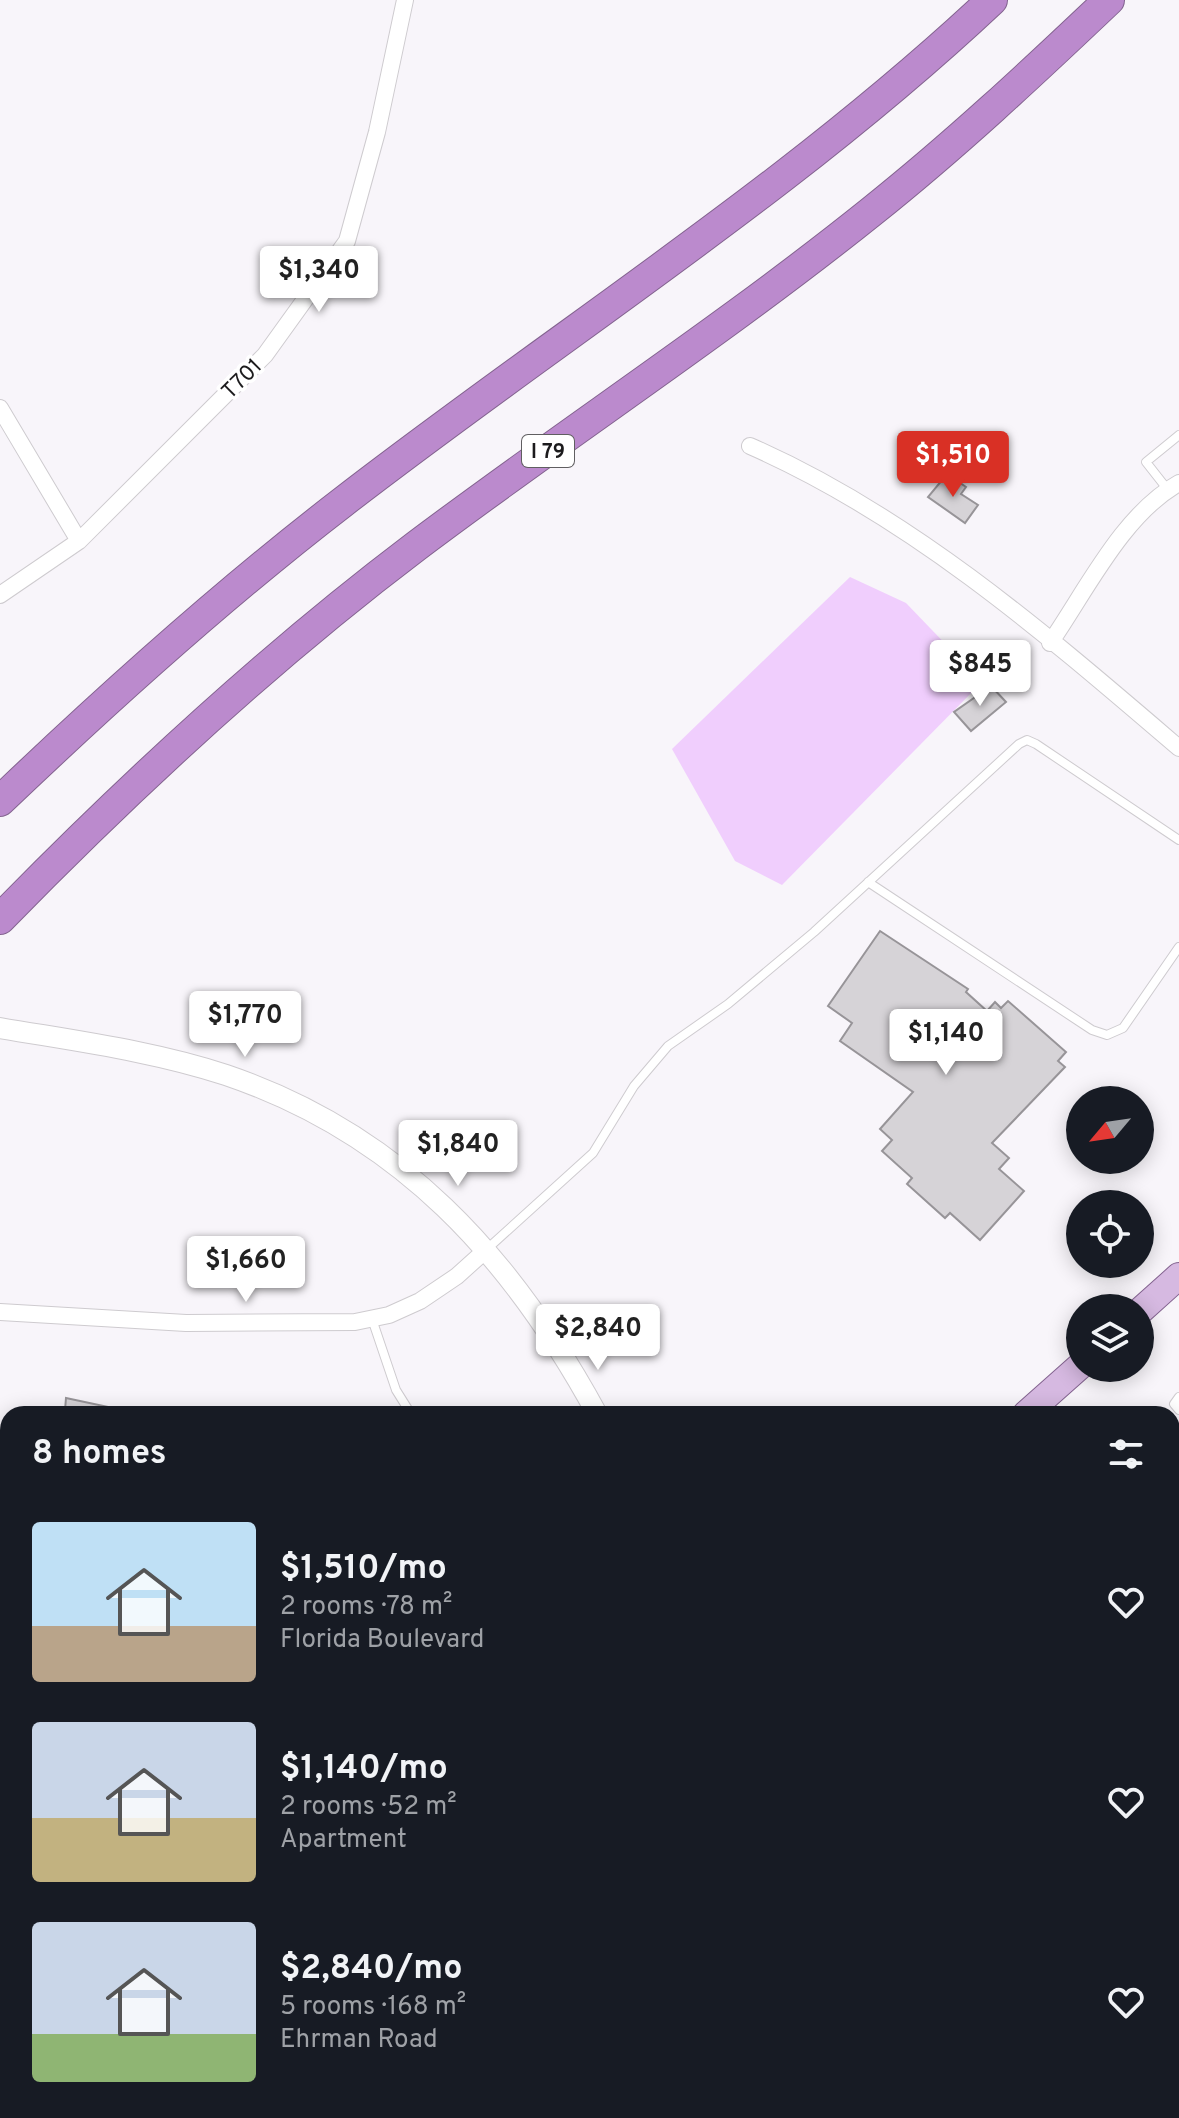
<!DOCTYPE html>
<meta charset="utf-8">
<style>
body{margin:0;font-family:Overpass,sans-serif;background:#242831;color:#f1f3f6;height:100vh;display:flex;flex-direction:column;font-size:30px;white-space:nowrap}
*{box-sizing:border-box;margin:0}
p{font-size:26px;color:#9ea1a6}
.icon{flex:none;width:44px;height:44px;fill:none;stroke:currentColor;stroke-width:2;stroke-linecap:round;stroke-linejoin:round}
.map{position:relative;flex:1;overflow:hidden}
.sheet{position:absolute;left:0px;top:1406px;width:1180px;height:712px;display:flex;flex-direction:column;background:#171b24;border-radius:24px 24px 0 0;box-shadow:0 4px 20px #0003}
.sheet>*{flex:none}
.needle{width:52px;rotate:241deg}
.fabs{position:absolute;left:1066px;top:1086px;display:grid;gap:16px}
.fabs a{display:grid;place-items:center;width:88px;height:88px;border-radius:50%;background:#171b24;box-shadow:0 4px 20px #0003;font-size:40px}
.price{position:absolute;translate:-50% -68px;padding:0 18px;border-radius:8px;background:#fff;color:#222;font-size:26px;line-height:52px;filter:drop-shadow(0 2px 4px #0008)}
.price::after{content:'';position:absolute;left:50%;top:48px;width:24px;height:18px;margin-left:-12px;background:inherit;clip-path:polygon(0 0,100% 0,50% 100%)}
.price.current{background:#d93025;color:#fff}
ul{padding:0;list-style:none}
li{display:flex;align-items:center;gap:24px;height:200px;padding:0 32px}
li span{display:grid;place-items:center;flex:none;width:224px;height:160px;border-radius:8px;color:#555}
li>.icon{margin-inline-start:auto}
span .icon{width:96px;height:96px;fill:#fffc;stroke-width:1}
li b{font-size:34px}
h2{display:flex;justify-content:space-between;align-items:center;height:96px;padding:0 32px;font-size:34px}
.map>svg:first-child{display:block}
</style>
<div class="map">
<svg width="1179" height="2118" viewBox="0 0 1179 2118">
<rect width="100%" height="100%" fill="#f8f5fa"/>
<path fill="#f0cefd" d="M850,577L906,603L982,682L782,885L735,861L672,749Z"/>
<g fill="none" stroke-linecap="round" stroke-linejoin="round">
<path stroke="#e9afff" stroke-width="5" d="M1172,1602L1179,1607"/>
</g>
<path fill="#d6d3d7" stroke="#979498" stroke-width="2" d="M947,474L966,487L961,494L978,505L965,523L928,497Z
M991,686L1006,702L971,731L954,712Z
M880,931L968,989L966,992L987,1011L995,1002L1001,1008L1008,1001L1066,1052L1058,1061L1065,1067L992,1143L1009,1158L999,1169L1024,1191L980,1240L950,1213L945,1218L907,1184L912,1178L882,1151L892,1140L880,1129L913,1092L840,1041L852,1023L828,1006Z
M66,1398L113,1408L112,1414H74L65,1410Z"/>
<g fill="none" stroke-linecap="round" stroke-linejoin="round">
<defs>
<path id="service" d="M1168,490L1146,462L1179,435
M868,882L1092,1030L1107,1035L1123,1028L1179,947
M487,1249L593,1153L634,1086L668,1046L728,1004L814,932L1019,744L1027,740L1036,744L1179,840
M372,1319L396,1390L411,1414
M1179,1397L1174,1404L1179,1410
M0,1518L8,1509
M0,1530L8,1536
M0,1807L8,1815
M0,1827L8,1818
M0,1909L8,1900
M0,1919L8,1924
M0,1986L8,1992
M0,2040L8,2045
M506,2110L517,2117L532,2110
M385,2118L391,2110"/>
<path id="minor" d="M0,408L79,541
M750,446C910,516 1047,635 1179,748
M0,595L79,541L265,355L347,241L377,132L405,0
M1050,643C1086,591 1123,514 1179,483
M0,1312L186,1323L355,1322L389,1315L420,1301L457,1276L487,1249"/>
<path id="tertiary" d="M0,1028C75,1041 153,1051 226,1075C400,1134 511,1256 597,1414
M1172,2046L1179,2043
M997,2118L1013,2110"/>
<path id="primary" d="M1140,1311L1179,1276
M1026,1414L1080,1366
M241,2118L250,2110"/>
<path id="motorway" d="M0,801C110,696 222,595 343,502C560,334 792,188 992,0
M0,919C130,786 267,659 415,547C566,433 724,330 871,212C955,145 1032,73 1109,0"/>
</defs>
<use href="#service" stroke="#cecbcf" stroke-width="10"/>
<use href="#minor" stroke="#cecbcf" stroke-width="18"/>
<use href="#tertiary" stroke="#cecbcf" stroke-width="22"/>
<use href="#primary" stroke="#83638f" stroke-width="28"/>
<use href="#motorway" stroke="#83638f" stroke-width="32"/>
<use href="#service" stroke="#fff" stroke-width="8"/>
<use href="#minor" stroke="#fff" stroke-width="16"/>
<use href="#tertiary" stroke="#fff" stroke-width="20"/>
<use href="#primary" stroke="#d6b9e1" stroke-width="26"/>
<use href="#motorway" stroke="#bb8acd" stroke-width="30"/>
</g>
<g text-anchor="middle" stroke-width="7" stroke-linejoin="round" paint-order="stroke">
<rect fill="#fff" stroke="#605f61" stroke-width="2" x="522" y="435" width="52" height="32" rx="6"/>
<g font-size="20" font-weight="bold" fill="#1c1b1d">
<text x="548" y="458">I 79</text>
</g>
<g font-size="22" fill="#1c1b1d" stroke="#fff">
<text transform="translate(241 378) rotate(-45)" y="8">T701</text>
</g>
</g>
</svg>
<div class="fabs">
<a><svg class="needle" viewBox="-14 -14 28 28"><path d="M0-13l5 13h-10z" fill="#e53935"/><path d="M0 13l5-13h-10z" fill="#9ea1a6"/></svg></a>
<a><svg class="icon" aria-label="locate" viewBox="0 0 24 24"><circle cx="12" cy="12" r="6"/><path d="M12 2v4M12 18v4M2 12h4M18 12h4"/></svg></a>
<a><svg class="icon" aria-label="layers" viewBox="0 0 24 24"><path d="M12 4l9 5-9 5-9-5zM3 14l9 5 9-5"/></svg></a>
</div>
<b class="price" style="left:319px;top:314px">$1,340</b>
<b class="price current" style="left:953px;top:499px">$1,510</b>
<b class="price" style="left:980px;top:708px">$845</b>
<b class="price" style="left:245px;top:1059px">$1,770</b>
<b class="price" style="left:946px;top:1077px">$1,140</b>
<b class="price" style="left:458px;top:1188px">$1,840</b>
<b class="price" style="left:246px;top:1304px">$1,660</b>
<b class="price" style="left:598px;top:1372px">$2,840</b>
<section class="sheet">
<h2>8 homes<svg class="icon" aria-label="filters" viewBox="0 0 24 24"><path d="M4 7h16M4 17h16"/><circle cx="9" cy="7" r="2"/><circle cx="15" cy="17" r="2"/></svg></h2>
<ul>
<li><span style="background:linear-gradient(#bfe0f5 65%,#b9a48a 0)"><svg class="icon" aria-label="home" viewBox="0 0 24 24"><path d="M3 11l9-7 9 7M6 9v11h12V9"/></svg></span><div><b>$1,510/mo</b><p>2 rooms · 78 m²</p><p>Florida Boulevard</p></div><svg class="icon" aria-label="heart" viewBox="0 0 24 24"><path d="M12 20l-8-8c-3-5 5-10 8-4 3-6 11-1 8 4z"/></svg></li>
<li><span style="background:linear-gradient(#c9d6e8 60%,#c2b280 0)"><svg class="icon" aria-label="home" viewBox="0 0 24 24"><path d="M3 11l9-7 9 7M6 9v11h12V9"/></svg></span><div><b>$1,140/mo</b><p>2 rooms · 52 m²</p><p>Apartment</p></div><svg class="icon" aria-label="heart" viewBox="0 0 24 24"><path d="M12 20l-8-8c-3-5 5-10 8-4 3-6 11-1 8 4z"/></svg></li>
<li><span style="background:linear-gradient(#c9d6e8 70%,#8fb573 0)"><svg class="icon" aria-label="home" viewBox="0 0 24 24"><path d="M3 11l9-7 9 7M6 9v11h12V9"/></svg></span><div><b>$2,840/mo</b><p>5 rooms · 168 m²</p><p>Ehrman Road</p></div><svg class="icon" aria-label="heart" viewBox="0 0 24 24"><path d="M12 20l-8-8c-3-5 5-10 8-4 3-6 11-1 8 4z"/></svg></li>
</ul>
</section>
</div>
